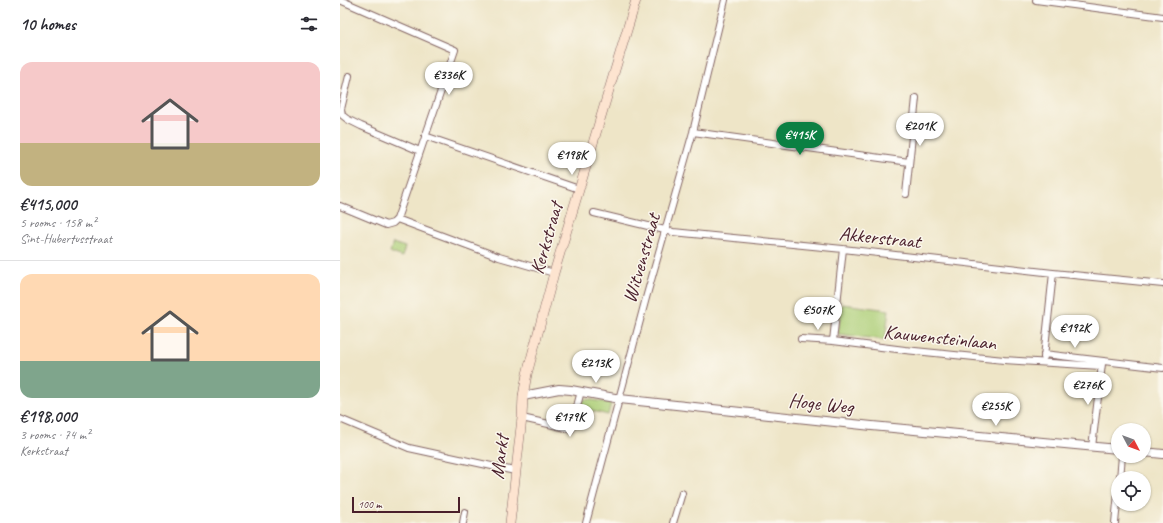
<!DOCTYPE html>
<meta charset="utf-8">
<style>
body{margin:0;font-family:Caveat,sans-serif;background:#f7f7f7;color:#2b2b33;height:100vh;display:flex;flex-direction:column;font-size:15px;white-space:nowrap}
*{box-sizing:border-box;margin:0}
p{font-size:13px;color:#7c7c81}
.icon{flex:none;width:22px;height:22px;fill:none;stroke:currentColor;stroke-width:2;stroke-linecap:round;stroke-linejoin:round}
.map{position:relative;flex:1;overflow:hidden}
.side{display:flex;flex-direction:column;background:#fff;width:340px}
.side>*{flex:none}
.needle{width:26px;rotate:131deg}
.fabs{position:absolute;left:771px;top:423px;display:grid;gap:8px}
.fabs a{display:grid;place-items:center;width:40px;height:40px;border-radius:50%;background:#fff;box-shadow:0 1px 3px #0004;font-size:20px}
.scale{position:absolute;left:12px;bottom:10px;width:108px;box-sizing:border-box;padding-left:4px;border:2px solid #4a1f2b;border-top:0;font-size:11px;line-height:14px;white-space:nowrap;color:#4a1f2b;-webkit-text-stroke:3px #fbf7ec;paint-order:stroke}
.price{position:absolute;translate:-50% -34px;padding:0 9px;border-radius:14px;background:#fff;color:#222;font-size:13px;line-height:26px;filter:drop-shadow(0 1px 2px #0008)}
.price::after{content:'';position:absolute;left:50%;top:24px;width:12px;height:9px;margin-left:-6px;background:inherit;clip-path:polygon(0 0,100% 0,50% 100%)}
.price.selected{background:#0b8043;color:#fff}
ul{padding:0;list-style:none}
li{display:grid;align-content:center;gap:8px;height:212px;padding:0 20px}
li+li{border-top:1px solid #e1e1e2}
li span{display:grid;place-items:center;height:124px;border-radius:12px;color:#555}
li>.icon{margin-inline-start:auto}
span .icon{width:72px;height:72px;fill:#fffc;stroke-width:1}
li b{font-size:17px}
h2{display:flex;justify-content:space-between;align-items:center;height:48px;padding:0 20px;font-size:17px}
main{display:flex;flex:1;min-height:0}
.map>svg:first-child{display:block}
</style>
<main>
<section class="side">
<h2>10 homes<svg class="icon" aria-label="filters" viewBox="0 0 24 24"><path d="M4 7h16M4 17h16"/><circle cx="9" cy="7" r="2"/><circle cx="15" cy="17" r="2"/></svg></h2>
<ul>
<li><span style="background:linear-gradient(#f6c9c9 65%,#c2b280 0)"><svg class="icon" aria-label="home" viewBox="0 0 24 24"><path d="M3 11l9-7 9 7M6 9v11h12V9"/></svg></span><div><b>€415,000</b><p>5 rooms · 158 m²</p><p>Sint-Hubertusstraat</p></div></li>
<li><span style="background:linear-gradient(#ffd9b3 70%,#7fa58c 0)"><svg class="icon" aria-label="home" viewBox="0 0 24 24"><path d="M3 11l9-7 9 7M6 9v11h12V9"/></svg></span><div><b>€198,000</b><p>3 rooms · 74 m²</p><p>Kerkstraat</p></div></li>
</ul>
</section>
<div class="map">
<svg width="823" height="523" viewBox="0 0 823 523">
<rect width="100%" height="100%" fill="#fbf7ec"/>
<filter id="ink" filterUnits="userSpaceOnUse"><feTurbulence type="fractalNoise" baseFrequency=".025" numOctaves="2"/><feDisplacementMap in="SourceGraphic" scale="8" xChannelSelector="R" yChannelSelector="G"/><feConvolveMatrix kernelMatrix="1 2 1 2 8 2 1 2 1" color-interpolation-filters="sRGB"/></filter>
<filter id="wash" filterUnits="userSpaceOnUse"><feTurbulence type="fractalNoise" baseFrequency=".012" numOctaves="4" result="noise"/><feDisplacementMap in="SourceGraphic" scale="16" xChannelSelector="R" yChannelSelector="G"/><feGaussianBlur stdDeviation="0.9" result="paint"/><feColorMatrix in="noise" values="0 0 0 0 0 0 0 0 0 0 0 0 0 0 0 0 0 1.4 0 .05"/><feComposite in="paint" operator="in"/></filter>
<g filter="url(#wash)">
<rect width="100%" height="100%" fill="#eee5c7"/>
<path fill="#adcf78" stroke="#7c7752" d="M53,243L65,247L62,257L50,252Z
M502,304L549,310L545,340L498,334Z
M246,399L271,403L268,415L241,408L243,400Z"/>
</g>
<g filter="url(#ink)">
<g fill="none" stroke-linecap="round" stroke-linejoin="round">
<defs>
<path id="minor" d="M0,0L115,50L57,219
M696,0L823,17
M9,76L1,109L2,115L7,119L21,126L80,151
M353,132L569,162
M85,136L239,189
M566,194L576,98
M0,206L46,225L53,223L57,219
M254,213L333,232L503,249L713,273L823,284
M57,219L159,257L214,273
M503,249L493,341L565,350L664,360L761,366
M461,339L493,341
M704,354L823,368
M704,357L713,273
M182,418L231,429L241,391
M0,419L69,448L175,471
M752,447L762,364
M780,478L782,456
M123,523L125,512
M246,523L306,298L353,132L385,0
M333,523L342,493
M775,523L778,493"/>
<path id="tertiary" d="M183,396L219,389L231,390L280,399L532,426L778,449
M804,452L823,454"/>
<path id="secondary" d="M170,523L182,418L183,396L187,374L214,273L296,0"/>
</defs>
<use href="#minor" stroke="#836462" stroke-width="8"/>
<use href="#tertiary" stroke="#836462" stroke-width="10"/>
<use href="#secondary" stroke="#836462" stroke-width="10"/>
<use href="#minor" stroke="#fff" stroke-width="6"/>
<use href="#tertiary" stroke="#fff" stroke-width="8"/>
<use href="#secondary" stroke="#fde4d0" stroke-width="9"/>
</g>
</g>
<g text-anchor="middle" stroke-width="3" stroke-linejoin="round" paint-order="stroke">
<g font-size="20" fill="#4a1f2b" stroke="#fbf7ec">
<text transform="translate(540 237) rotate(6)" y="7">Akkerstraat</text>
<text transform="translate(206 238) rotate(-74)" y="7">Kerkstraat</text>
<text transform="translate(301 258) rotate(-74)" y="7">Witvenstraat</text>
<text transform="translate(600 337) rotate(6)" y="7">Kauwensteinlaan</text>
<text transform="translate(481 403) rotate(6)" y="7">Hoge Weg</text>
<text transform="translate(159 457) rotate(-83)" y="7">Markt</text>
</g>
</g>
</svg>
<div class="fabs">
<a><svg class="needle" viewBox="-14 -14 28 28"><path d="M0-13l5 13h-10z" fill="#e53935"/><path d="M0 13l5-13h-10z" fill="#7c7c81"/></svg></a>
<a><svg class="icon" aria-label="locate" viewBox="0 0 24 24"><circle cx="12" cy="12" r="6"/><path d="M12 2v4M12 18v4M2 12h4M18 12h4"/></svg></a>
</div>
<div class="scale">100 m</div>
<b class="price" style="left:109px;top:96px">€336K</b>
<b class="price" style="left:580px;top:147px">€201K</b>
<b class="price selected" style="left:460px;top:156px">€415K</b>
<b class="price" style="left:232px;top:176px">€198K</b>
<b class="price" style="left:478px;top:331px">€507K</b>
<b class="price" style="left:735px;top:349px">€192K</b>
<b class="price" style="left:256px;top:384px">€213K</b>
<b class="price" style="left:748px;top:406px">€276K</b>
<b class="price" style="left:656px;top:427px">€255K</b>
<b class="price" style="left:230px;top:438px">€179K</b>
</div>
</main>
